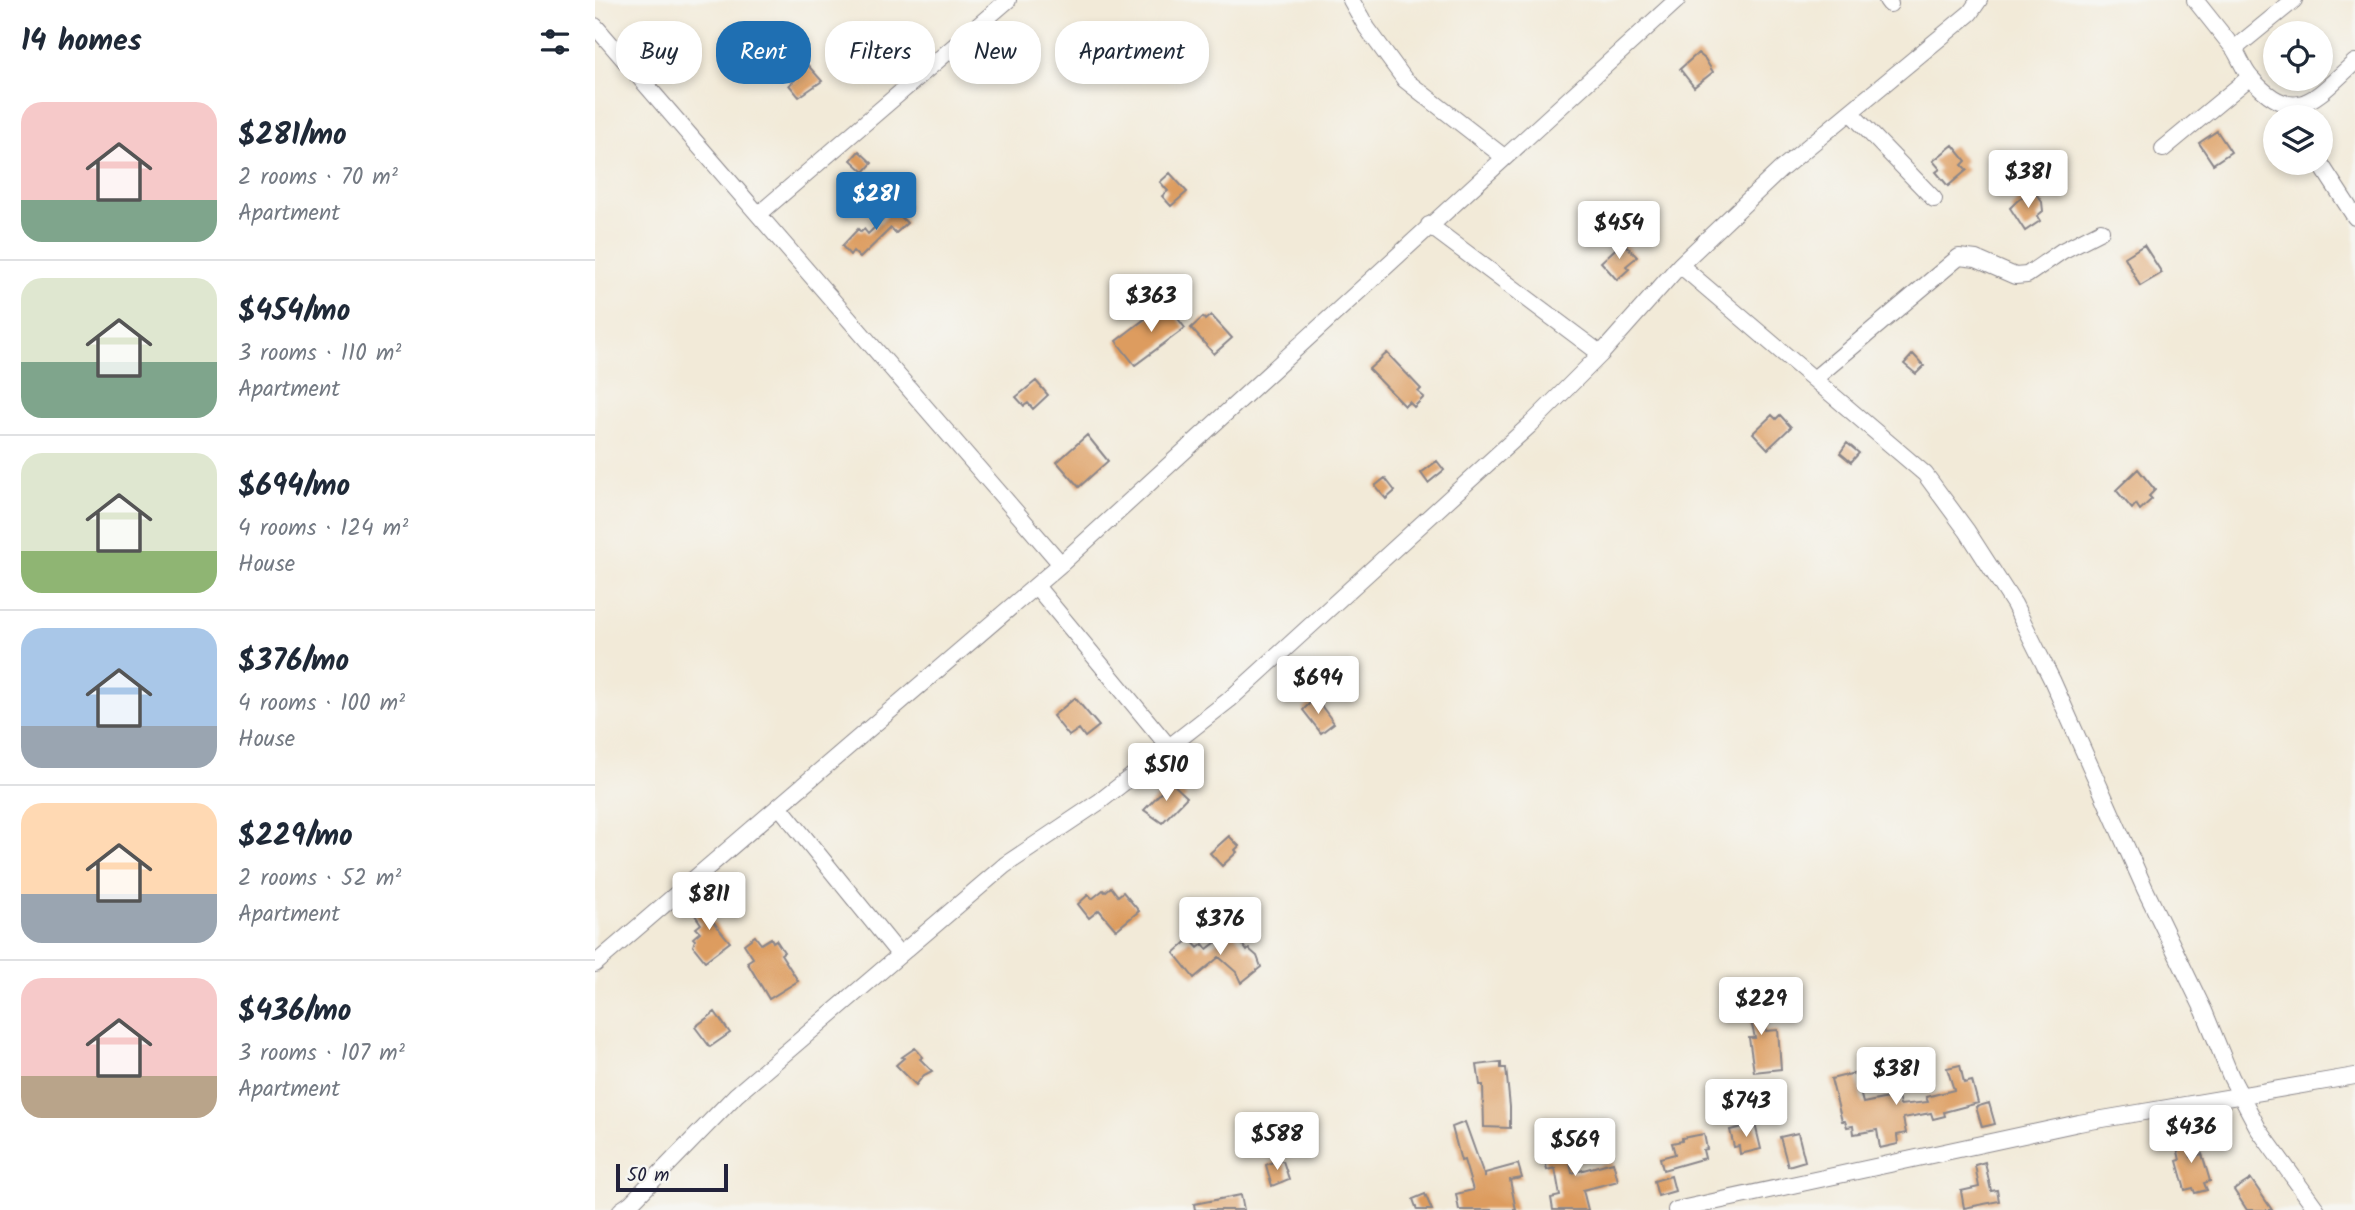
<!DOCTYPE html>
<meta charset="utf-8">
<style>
body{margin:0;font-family:Kalam,sans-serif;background:#f2f2f3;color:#1f2937;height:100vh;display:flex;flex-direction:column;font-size:26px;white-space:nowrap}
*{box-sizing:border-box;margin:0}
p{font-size:23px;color:#747a83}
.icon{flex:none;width:38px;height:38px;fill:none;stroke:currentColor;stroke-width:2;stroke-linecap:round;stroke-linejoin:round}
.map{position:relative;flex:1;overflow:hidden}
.drawer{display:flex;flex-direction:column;background:#fff;width:595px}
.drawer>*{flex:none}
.hud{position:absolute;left:21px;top:21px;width:665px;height:63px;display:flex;gap:14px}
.fabs{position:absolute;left:1668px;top:21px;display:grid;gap:14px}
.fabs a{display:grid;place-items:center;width:70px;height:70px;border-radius:50%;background:#fff;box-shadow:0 4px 10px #0003;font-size:35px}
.scale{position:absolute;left:21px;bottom:18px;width:112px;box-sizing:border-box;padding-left:7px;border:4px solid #22223b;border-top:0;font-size:19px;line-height:24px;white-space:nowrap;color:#22223b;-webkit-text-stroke:5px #f6f6f2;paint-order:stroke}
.price{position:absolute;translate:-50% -60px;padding:0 16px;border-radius:7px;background:#fff;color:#222;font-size:23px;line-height:46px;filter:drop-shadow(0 2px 4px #0008)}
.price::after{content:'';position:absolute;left:50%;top:42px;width:21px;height:16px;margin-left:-10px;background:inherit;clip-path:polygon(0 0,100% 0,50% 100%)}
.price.on{background:#1f6fb2;color:#fff}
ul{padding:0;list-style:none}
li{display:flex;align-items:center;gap:21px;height:175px;padding:0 21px}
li+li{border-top:2px solid #e0e1e3}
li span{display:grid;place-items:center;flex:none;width:196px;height:140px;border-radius:21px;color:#555}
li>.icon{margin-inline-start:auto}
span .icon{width:84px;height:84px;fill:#fffc;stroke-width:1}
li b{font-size:30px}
h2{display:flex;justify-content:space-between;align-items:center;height:84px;padding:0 21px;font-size:30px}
.tag{padding:0 24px;border-radius:28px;background:#fff;box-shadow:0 4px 10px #0003;font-size:24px;line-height:63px}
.tag.on{background:#1f6fb2;color:#fff}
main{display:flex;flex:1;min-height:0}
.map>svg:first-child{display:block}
</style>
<main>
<section class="drawer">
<h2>14 homes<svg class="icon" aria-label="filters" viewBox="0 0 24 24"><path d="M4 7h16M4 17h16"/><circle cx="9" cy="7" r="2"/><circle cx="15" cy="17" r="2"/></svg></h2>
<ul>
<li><span style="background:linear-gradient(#f6c9c9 70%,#7fa58c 0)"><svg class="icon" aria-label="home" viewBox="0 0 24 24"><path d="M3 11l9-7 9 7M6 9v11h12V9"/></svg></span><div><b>$281/mo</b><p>2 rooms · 70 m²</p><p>Apartment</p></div></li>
<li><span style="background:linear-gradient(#dfe7d0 60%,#7fa58c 0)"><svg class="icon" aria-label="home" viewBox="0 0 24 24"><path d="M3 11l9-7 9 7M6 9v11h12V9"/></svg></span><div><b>$454/mo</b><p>3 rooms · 110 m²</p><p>Apartment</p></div></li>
<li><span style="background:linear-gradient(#dfe7d0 70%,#8fb573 0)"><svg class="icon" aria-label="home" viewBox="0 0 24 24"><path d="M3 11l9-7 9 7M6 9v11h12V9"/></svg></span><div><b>$694/mo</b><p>4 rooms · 124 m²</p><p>House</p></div></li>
<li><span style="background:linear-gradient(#a9c7e8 70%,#9aa5b1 0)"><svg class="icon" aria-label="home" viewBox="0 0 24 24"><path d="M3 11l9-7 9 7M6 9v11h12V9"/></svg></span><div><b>$376/mo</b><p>4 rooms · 100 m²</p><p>House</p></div></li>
<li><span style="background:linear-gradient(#ffd9b3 65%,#9aa5b1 0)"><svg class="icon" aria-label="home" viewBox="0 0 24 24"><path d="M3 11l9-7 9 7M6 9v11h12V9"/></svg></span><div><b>$229/mo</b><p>2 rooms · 52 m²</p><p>Apartment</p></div></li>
<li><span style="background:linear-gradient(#f6c9c9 70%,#b9a48a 0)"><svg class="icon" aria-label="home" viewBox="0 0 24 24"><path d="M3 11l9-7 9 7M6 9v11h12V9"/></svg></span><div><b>$436/mo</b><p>3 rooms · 107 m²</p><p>Apartment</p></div></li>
</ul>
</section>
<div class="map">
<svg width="1760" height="1210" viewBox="0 0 1760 1210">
<rect width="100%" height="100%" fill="#f6f6f2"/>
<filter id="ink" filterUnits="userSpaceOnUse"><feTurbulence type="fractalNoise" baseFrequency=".0143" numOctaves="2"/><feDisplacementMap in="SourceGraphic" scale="14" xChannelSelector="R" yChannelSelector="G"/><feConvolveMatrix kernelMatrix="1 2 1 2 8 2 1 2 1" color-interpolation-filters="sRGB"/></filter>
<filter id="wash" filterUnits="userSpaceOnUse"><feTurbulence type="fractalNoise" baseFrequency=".00686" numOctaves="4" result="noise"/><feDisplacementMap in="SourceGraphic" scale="28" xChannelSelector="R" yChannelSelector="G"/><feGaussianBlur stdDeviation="1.57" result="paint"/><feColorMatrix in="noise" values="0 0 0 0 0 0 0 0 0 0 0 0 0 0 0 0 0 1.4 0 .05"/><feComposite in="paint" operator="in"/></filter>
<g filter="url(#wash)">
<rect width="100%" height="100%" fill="#f2ead8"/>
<g id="blocks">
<path fill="#dd9c5f" d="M201,52L227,81L204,97L194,85L200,80L188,64Z
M1103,53L1110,59L1118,72L1099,87L1085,69Z
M1622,131L1636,152L1618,164L1604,143Z
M1358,145L1371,161L1367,165L1372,170L1353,186L1341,172L1345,169L1338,161Z
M264,151L277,163L269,172L256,160Z
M575,173L592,192L576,206L567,196L573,191L565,182Z
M1439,191L1447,202L1448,211L1442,216L1445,221L1430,231L1415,208L1424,199Z
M308,200L314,206L305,216L312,223L301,233L296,228L265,258L258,251L255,255L247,246L263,229L266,232L269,229L273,234Z
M1028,242L1042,257L1031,266L1034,269L1022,280L1006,262Z
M1549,245L1567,273L1545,286L1530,257Z
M571,303L590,328L540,365L521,341Z
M616,315L637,338L619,354L596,328L608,317L610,320Z
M792,353L826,389L823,392L829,397L819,407L814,402L810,406L774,369Z
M1318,354L1329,366L1321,374L1309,364Z
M441,381L453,395L438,409L433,403L429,406L421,397Z
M1177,415L1181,419L1185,415L1196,427L1173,449L1158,433Z
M492,435L513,461L484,487L462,462Z
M1252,443L1264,453L1256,462L1245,453Z
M842,461L849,470L833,483L826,473Z
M1543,469L1560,490L1554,496L1557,499L1545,510L1541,504L1537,509L1521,490Z
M790,478L800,491L791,499L780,486Z
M480,698L504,726L490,737L484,729L474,736L458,716Z
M722,700L739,723L726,733L708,710L715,703Z
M576,782L592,797L567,823L549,810Z
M634,836L644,846L640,850L642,852L627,866L615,853Z
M516,887L523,896L528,892L544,911L521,930L504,910L494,918L483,904L493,895L497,899L508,890L510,892Z
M119,899L127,909L115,918L135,942L110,961L98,946L100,940L98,938L105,932L101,928L106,924L100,915Z
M637,930L652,951L654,949L662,956L666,967L646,983L641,972L624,957L599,978L579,953L595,939L603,948L608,944L612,949Z
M160,936L166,944L176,938L178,942L181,940L189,952L186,954L203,981L174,999L152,962L158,958L149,944Z
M1162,991L1171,1031L1183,1030L1186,1069L1159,1072L1154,1038H1160L1154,1013L1148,1014L1144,996Z
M120,1012L135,1033L115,1047L100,1027Z
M320,1048L328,1057L325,1059L337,1071L329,1075L321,1085L301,1065L309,1058L307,1057Z
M906,1062V1068H911L915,1107V1128L889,1127L888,1085H885L882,1065Z
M1365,1065L1369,1083L1377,1081L1383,1103L1349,1112L1350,1116L1338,1119L1336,1113L1308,1118L1311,1133L1302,1135L1303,1144L1285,1148L1282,1130L1259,1134L1258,1126L1252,1127L1250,1121H1247L1236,1079L1260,1073L1268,1103L1303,1096L1305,1105L1333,1102L1331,1097L1359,1090L1352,1068Z
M1394,1103L1400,1124L1387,1127L1381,1107Z
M870,1122L890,1178V1173L923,1164L927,1178L915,1180L921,1210H864L861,1194L878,1190L869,1160L866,1161L857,1127Z
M1160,1124L1166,1149L1145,1154L1144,1146L1139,1147L1135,1130Z
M1589,1129L1596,1157L1607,1154L1615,1181L1609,1183L1612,1190L1600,1193L1598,1188L1590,1190L1582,1161L1585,1160L1578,1131Z
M1203,1133L1210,1161L1193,1166L1185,1137Z
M1109,1134L1112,1149L1108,1150L1110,1158L1068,1170L1065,1158L1080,1154L1077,1143L1087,1141V1138Z
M971,1141L977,1173L1018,1162L1023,1181L988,1190L993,1210H958L956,1198L965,1196L960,1168L952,1170L948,1151L954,1150L952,1145Z
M680,1161H688L694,1179L677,1186L671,1165Z
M1390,1162L1396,1191L1402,1190L1404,1201L1369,1208L1366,1191L1384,1187L1380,1165Z
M1076,1176L1080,1191L1063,1196L1059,1181Z
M1656,1179L1677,1210H1652L1639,1190Z
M830,1194L837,1210H822L818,1199Z
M646,1195L649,1210H600L599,1204Z"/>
</g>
</g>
<g filter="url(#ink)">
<use href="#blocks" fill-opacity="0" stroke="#8a868a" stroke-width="2"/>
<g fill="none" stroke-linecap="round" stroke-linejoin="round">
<defs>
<path id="street" d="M756,0L772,28L810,80L909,157
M1292,0L1295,4
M1600,0L1639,49
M1699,0L1639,49C1645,58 1649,71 1656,78C1701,129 1721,97 1760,62
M0,26L466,564
M1255,112L1339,199
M1568,149L1655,77
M1725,163L1760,217
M164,214L413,0
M834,225L1006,354
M1085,265L1185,170L1375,13L1384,0
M1219,379L1364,257L1381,259L1420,276L1432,275L1467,251L1506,231
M441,586L574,747
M184,806L304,954
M0,964L466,564L1082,0
M26,1210L36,1203L141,1095L410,865L504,802L634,700L936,424L1006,354L1085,265L1330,474L1372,531L1419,604L1457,680L1550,889L1609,1011L1636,1077L1664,1130L1722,1210
M1081,1210L1484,1123L1760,1076"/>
</defs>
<use href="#street" stroke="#8a868a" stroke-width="18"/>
<use href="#street" stroke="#fff" stroke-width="16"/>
</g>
</g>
</svg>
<div class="fabs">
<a><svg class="icon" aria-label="locate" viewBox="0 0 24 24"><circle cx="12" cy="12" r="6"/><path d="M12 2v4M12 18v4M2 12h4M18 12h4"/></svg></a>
<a><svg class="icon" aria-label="layers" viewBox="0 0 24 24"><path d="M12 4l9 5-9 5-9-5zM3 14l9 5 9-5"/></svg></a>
</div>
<div class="scale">50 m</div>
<b class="price" style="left:1433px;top:210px">$381</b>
<b class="price on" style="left:281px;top:232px">$281</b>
<b class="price" style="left:1024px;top:261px">$454</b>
<b class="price" style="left:556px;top:334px">$363</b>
<b class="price" style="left:723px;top:716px">$694</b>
<b class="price" style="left:571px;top:803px">$510</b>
<b class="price" style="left:114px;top:932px">$811</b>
<b class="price" style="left:625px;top:957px">$376</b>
<b class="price" style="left:1166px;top:1037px">$229</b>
<b class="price" style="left:1301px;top:1107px">$381</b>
<b class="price" style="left:1151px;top:1139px">$743</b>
<b class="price" style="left:1596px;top:1165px">$436</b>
<b class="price" style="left:682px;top:1172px">$588</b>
<b class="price" style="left:980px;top:1178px">$569</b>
<div class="hud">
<a class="tag">Buy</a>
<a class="tag on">Rent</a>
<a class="tag">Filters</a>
<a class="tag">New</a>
<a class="tag">Apartment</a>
</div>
</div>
</main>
